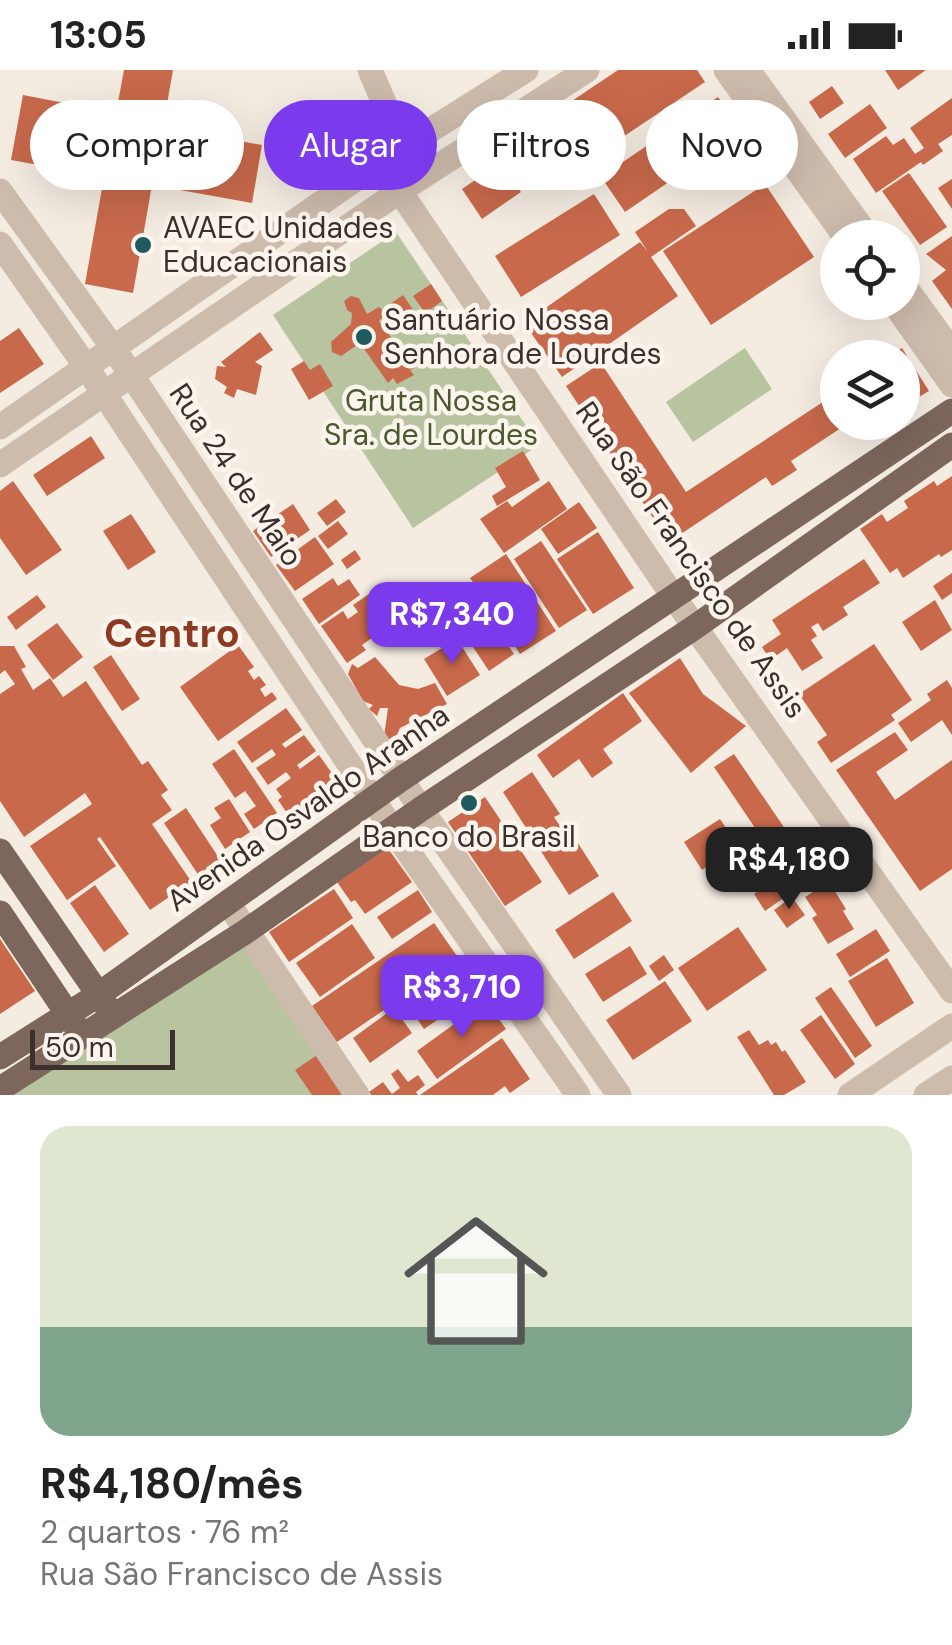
<!DOCTYPE html>
<html lang="pt">
<meta charset="utf-8">
<style>
body{margin:0;font-family:"DM Sans",sans-serif;background:#f2f2f2;color:#222;height:100vh;display:flex;flex-direction:column;font-size:38px;white-space:nowrap}
*{box-sizing:border-box;margin:0}
p{font-size:32px;color:#767676}
.icon{flex:none;width:55px;height:55px;fill:none;stroke:currentColor;stroke-width:2;stroke-linecap:round;stroke-linejoin:round}
.map{position:relative;height:1025px;overflow:hidden}
.details{display:flex;flex-direction:column;background:#fff;flex:1}
.details>*{flex:none}
.guide{position:absolute;left:30px;top:30px;width:892px;height:90px;display:flex;gap:20px}
.fabs{position:absolute;left:820px;top:150px;display:grid;gap:20px}
.fabs a{display:grid;place-items:center;width:100px;height:100px;border-radius:50%;background:#fff;box-shadow:0 10px 40px #0002;font-size:50px}
.scale{position:absolute;left:30px;bottom:25px;width:145px;box-sizing:border-box;padding-left:10px;border:5px solid #3b302b;border-top:0;font-size:28px;line-height:35px;white-space:nowrap;color:#3b302b;-webkit-text-stroke:8px #fbf5ee;paint-order:stroke}
.price{position:absolute;translate:-50% -85px;padding:0 22px;border-radius:20px;background:#7c3aed;color:#fff;font-size:32px;line-height:65px;filter:drop-shadow(0 2px 5px #0008)}
.price::after{content:'';position:absolute;left:50%;top:60px;width:30px;height:22px;margin-left:-15px;background:inherit;clip-path:polygon(0 0,100% 0,50% 100%)}
.price.on{background:#222;color:#fff}
ul{padding:0;list-style:none}
li{display:grid;align-content:center;gap:20px;height:530px;padding:0 40px}
li span{display:grid;place-items:center;height:310px;border-radius:30px;color:#555}
li>.icon{margin-inline-start:auto}
span .icon{width:180px;height:180px;fill:#fffc;stroke-width:1}
li b{font-size:42px}
.pill{padding:0 35px;border-radius:45px;background:#fff;box-shadow:0 10px 40px #0002;font-size:35px;line-height:90px}
.pill.on{background:#7c3aed;color:#fff}
.status{display:flex;justify-content:space-between;align-items:center;height:70px;padding:0 50px;background:#fff;direction:ltr}
.status svg{height:28px;fill:currentColor}
.map>svg:first-child{display:block}
</style>
<div class="status"><b>13:05</b><svg viewBox="0 0 49 12"><path d="M0 12V9h3v3zM5 12V6h3v6zM10 12V3h3v9zM15 12V0h3v12zM26 1h20v11H26zM47 4h2v5h-2z"/></svg></div>
<div class="map">
<svg width="952" height="1025" viewBox="0 0 952 1025">
<rect width="100%" height="100%" fill="#f4ebe1"/>
<path fill="#b8c4a0" d="M396,162L539,375L413,458L273,245Z
M745,278L772,319L693,372L666,332Z
M242,869L350,1025H14Z"/>
<path fill="#c8694b" d="M124,0H173L163,57L262,75L252,133L152,115L133,223L85,214L104,107L11,90L23,25L116,43Z
M618,0H697L705,12L593,87L560,39Z
M885,0H926L898,20Z
M832,16L844,33L820,49L809,32Z
M718,27L742,62L625,142L601,107Z
M952,28V65L938,74L943,81L923,95L921,92L876,123L853,89L886,66L893,75L904,68L915,84L924,78L910,58Z
M870,34L887,58L845,88L828,64Z
M500,93L521,122L482,149L462,119Z
M909,103L947,157L920,175L882,121Z
M952,109V139L938,118Z
M765,114L814,187L711,255L663,181Z
M594,124L620,165L521,227L495,186Z
M669,139H684L696,156L651,187L678,226L562,307L524,253L640,172L648,182L635,162Z
M952,166V239L932,211L946,200L926,184Z
M431,214L442,231L425,243L413,226Z
M403,225L416,244L397,257L384,238Z
M351,226L359,228L367,244L379,237L386,243L379,251L414,298L410,300L414,305L397,314L393,308L388,313L360,273L341,286L332,282L331,272L351,254L352,243L347,240L344,231Z
M19,258L44,294L0,323V271Z
M260,262L273,280L255,292L262,296L256,325L237,319L234,328L224,323L227,317L215,309L217,296L226,297L221,292Z
M902,278L929,321L902,337V288H886Z
M304,291L310,300L320,294L333,316L309,330L291,299Z
M601,293L686,422L838,322V352H850L791,391L797,400L772,416L766,407L669,472L566,316Z
M91,366L105,388L47,426L33,405Z
M523,381L540,410L497,436L492,426L506,417L495,398Z
M952,406V480L941,487L939,484L903,508L897,498L890,503L860,459L882,444L887,452L908,438L904,431L934,411L937,416Z
M13,411L62,480L26,505L0,468V421Z
M549,411L567,439L504,483L480,449L507,431L512,437Z
M336,429L346,442L327,456L317,443Z
M579,432L597,458L558,484L541,459Z
M293,434L310,460L271,487L253,461Z
M131,444L156,482L128,500L103,461Z
M338,451L348,464L328,479L318,466Z
M598,462L634,518L593,544L557,489Z
M315,467L334,494L295,521L276,495Z
M541,471L587,540L559,558L514,489Z
M355,480L361,489L347,499L341,490Z
M506,484L556,561L520,584L470,508Z
M864,489L880,513L843,537L848,545L823,561L818,553L811,557L817,566L811,570L823,588L802,601L787,578L770,590L762,577L781,564L772,550Z
M952,503V523L942,530L933,516Z
M333,508L338,516L349,509L360,525L319,554L302,529Z
M466,512L514,584L489,601L441,529Z
M369,524L395,562L377,574L373,567L362,575L366,580L347,593L321,556L343,541L348,549L358,542L353,535Z
M37,525L46,537L16,560L7,547Z
M935,530L952,560L921,581L902,552Z
M57,553L83,587L53,610L27,575Z
M457,569L480,605L447,626L424,589Z
M874,574L912,630L891,645L895,650L831,693L817,672L827,665L799,624Z
M238,575L254,597L248,601L254,610L259,606L266,615L260,619L265,627L272,622L277,629L218,671L180,617Z
M0,576H14L26,597L21,599L33,620L50,608L63,627L86,611L142,695L148,691L168,720L161,725L172,740L152,754L195,817L179,828L175,823L150,840L100,767L97,769L116,796L67,830L30,776L92,734L85,723L24,767L0,731V624L15,614L5,600L0,604Z
M111,585L140,629L122,641L93,597Z
M375,587L399,615L418,619L435,613L447,634L400,658L394,671L384,667L388,638H380L377,646L369,639L373,635L363,631L348,604L352,594L358,598Z
M680,588L703,624L746,656L691,703L629,623Z
M947,610L952,618V665L942,650L911,672L898,653L931,630L927,624Z
M623,623L642,651L603,679L613,693L592,708L579,689L553,708L537,685Z
M286,638L302,660L282,674L285,678L304,665L316,681L297,695L300,699L319,685L338,712L289,746L278,730L282,727L276,719L291,708L286,702L268,715L256,698L276,685L272,679L252,693L237,672Z
M895,662L908,680L876,702L895,730L952,690V799L920,821L836,700Z
M234,679L277,743L254,759L244,744L256,736L245,721L235,728L212,694Z
M734,684L792,769L772,783L714,697Z
M532,702L560,744L554,747L564,762L569,759L599,806L569,825L503,722Z
M485,727L542,812L505,836L448,752Z
M229,729L250,762L225,779L210,755L221,748L214,738Z
M186,738L221,791L199,806L164,753Z
M720,749L738,776L702,800L684,772Z
M797,770L814,796L785,815L768,788Z
M387,777L412,812L365,844L355,830L351,832L337,812Z
M774,811L785,827L765,841L754,824Z
M829,812L846,839L843,841L854,859L828,874L812,848L817,845L805,827Z
M95,815L129,864L104,882L70,833Z
M334,819L353,848L289,892L269,862Z
M418,820L432,842L392,869L377,847Z
M613,822L632,851L574,889L555,860Z
M792,827L805,845L787,858L774,840Z
M434,853L459,889L337,972L312,936Z
M352,854L375,888L320,927L296,893Z
M738,857L767,900L707,941L678,898Z
M876,859L890,881L850,907L836,884Z
M0,869L35,921L0,944Z
M630,876L647,904L603,932L585,904Z
M664,885L674,900L659,911L649,896Z
M887,888L914,933L876,957L848,911Z
M464,895L481,920L424,959L407,934Z
M665,911L692,951L633,990L606,950Z
M831,917L872,976L855,988L815,928Z
M486,931L506,959L437,1009L417,981Z
M394,938L412,963L370,993L353,968Z
M821,945L855,994L835,1009L800,960Z
M749,960L759,975L768,970L771,975L776,972L782,982L785,980L806,1012L784,1025H774L737,967Z
M502,968L530,1009L510,1023L505,1016L493,1025H420Z
M320,983L349,1025H312L295,1000Z
M398,999L408,1012L418,1005L425,1015L416,1022L418,1025H371L369,1022L383,1012L392,1024L400,1018L391,1004Z"/>
<g fill="none" stroke-linecap="round" stroke-linejoin="round">
<path stroke="#cdbbac" stroke-width="25" d="M370,0L403,77
M726,0L846,168
M748,0L869,168
M380,92L673,526L952,921
M0,121L114,279L421,739L619,1025
M0,174L87,298L393,760L578,1025
M902,213L952,281
M893,232L952,315
M0,357L380,92L526,0
M0,395L400,121L587,0
M228,833L357,1025
M850,1025L952,956
M926,1025L952,1008"/>
<path stroke="#7d675c" stroke-width="25" d="M0,781L107,937
M0,843L75,955
M0,987L98,925L401,709L952,341
M0,1019L245,862L421,739L695,557L952,375"/>
</g>
<g fill="#1f5a5e" stroke="#fbf5ee" stroke-width="4">
<circle cx="143" cy="175" r="10"/>
<circle cx="364" cy="267" r="10"/>
<circle cx="469" cy="733" r="10"/>
</g>
<g text-anchor="middle" stroke-width="9" stroke-linejoin="round" paint-order="stroke">
<g font-size="30" fill="#3b302b" stroke="#fbf5ee" text-anchor="start">
<text x="163" y="168">AVAEC Unidades<tspan x="163" dy="34">Educacionais</tspan></text>
<text x="384" y="260">Santuário Nossa<tspan x="384" dy="34">Senhora de Lourdes</tspan></text>
<text x="469" y="777" text-anchor="middle">Banco do Brasil</text>
</g>
<g font-size="30" fill="#4a5a2e" stroke="#fbf5ee">
<text x="431" y="341">Gruta Nossa<tspan x="431" dy="34">Sra. de Lourdes</tspan></text>
</g>
<g font-size="30" fill="#3b302b" stroke="#fbf5ee">
<text transform="translate(236 405) rotate(56)" y="10">Rua 24 de Maio</text>
<text transform="translate(691 490) rotate(55)" y="10">Rua São Francisco de Assis</text>
<text transform="translate(308 738) rotate(-35)" y="10">Avenida Osvaldo Aranha</text>
</g>
<g font-size="40" font-weight="bold" fill="#8c3b22" stroke="#fbf5ee">
<text x="172" y="577">Centro</text>
</g>
</g>
</svg>
<div class="fabs">
<a><svg class="icon" aria-label="locate" viewBox="0 0 24 24"><circle cx="12" cy="12" r="6"/><path d="M12 2v4M12 18v4M2 12h4M18 12h4"/></svg></a>
<a><svg class="icon" aria-label="layers" viewBox="0 0 24 24"><path d="M12 4l9 5-9 5-9-5zM3 14l9 5 9-5"/></svg></a>
</div>
<div class="scale">50 m</div>
<b class="price" style="left:452px;top:597px">R$7,340</b>
<b class="price on" style="left:789px;top:842px">R$4,180</b>
<b class="price" style="left:462px;top:970px">R$3,710</b>
<div class="guide">
<a class="pill">Comprar</a>
<a class="pill on">Alugar</a>
<a class="pill">Filtros</a>
<a class="pill">Novo</a>
</div>
</div>
<section class="details">
<ul>
<li><span style="background:linear-gradient(#dfe7d0 65%,#7fa58c 0)"><svg class="icon" aria-label="home" viewBox="0 0 24 24"><path d="M3 11l9-7 9 7M6 9v11h12V9"/></svg></span><div><b>R$4,180/mês</b><p>2 quartos · 76 m²</p><p>Rua São Francisco de Assis</p></div></li>
</ul>
</section>
